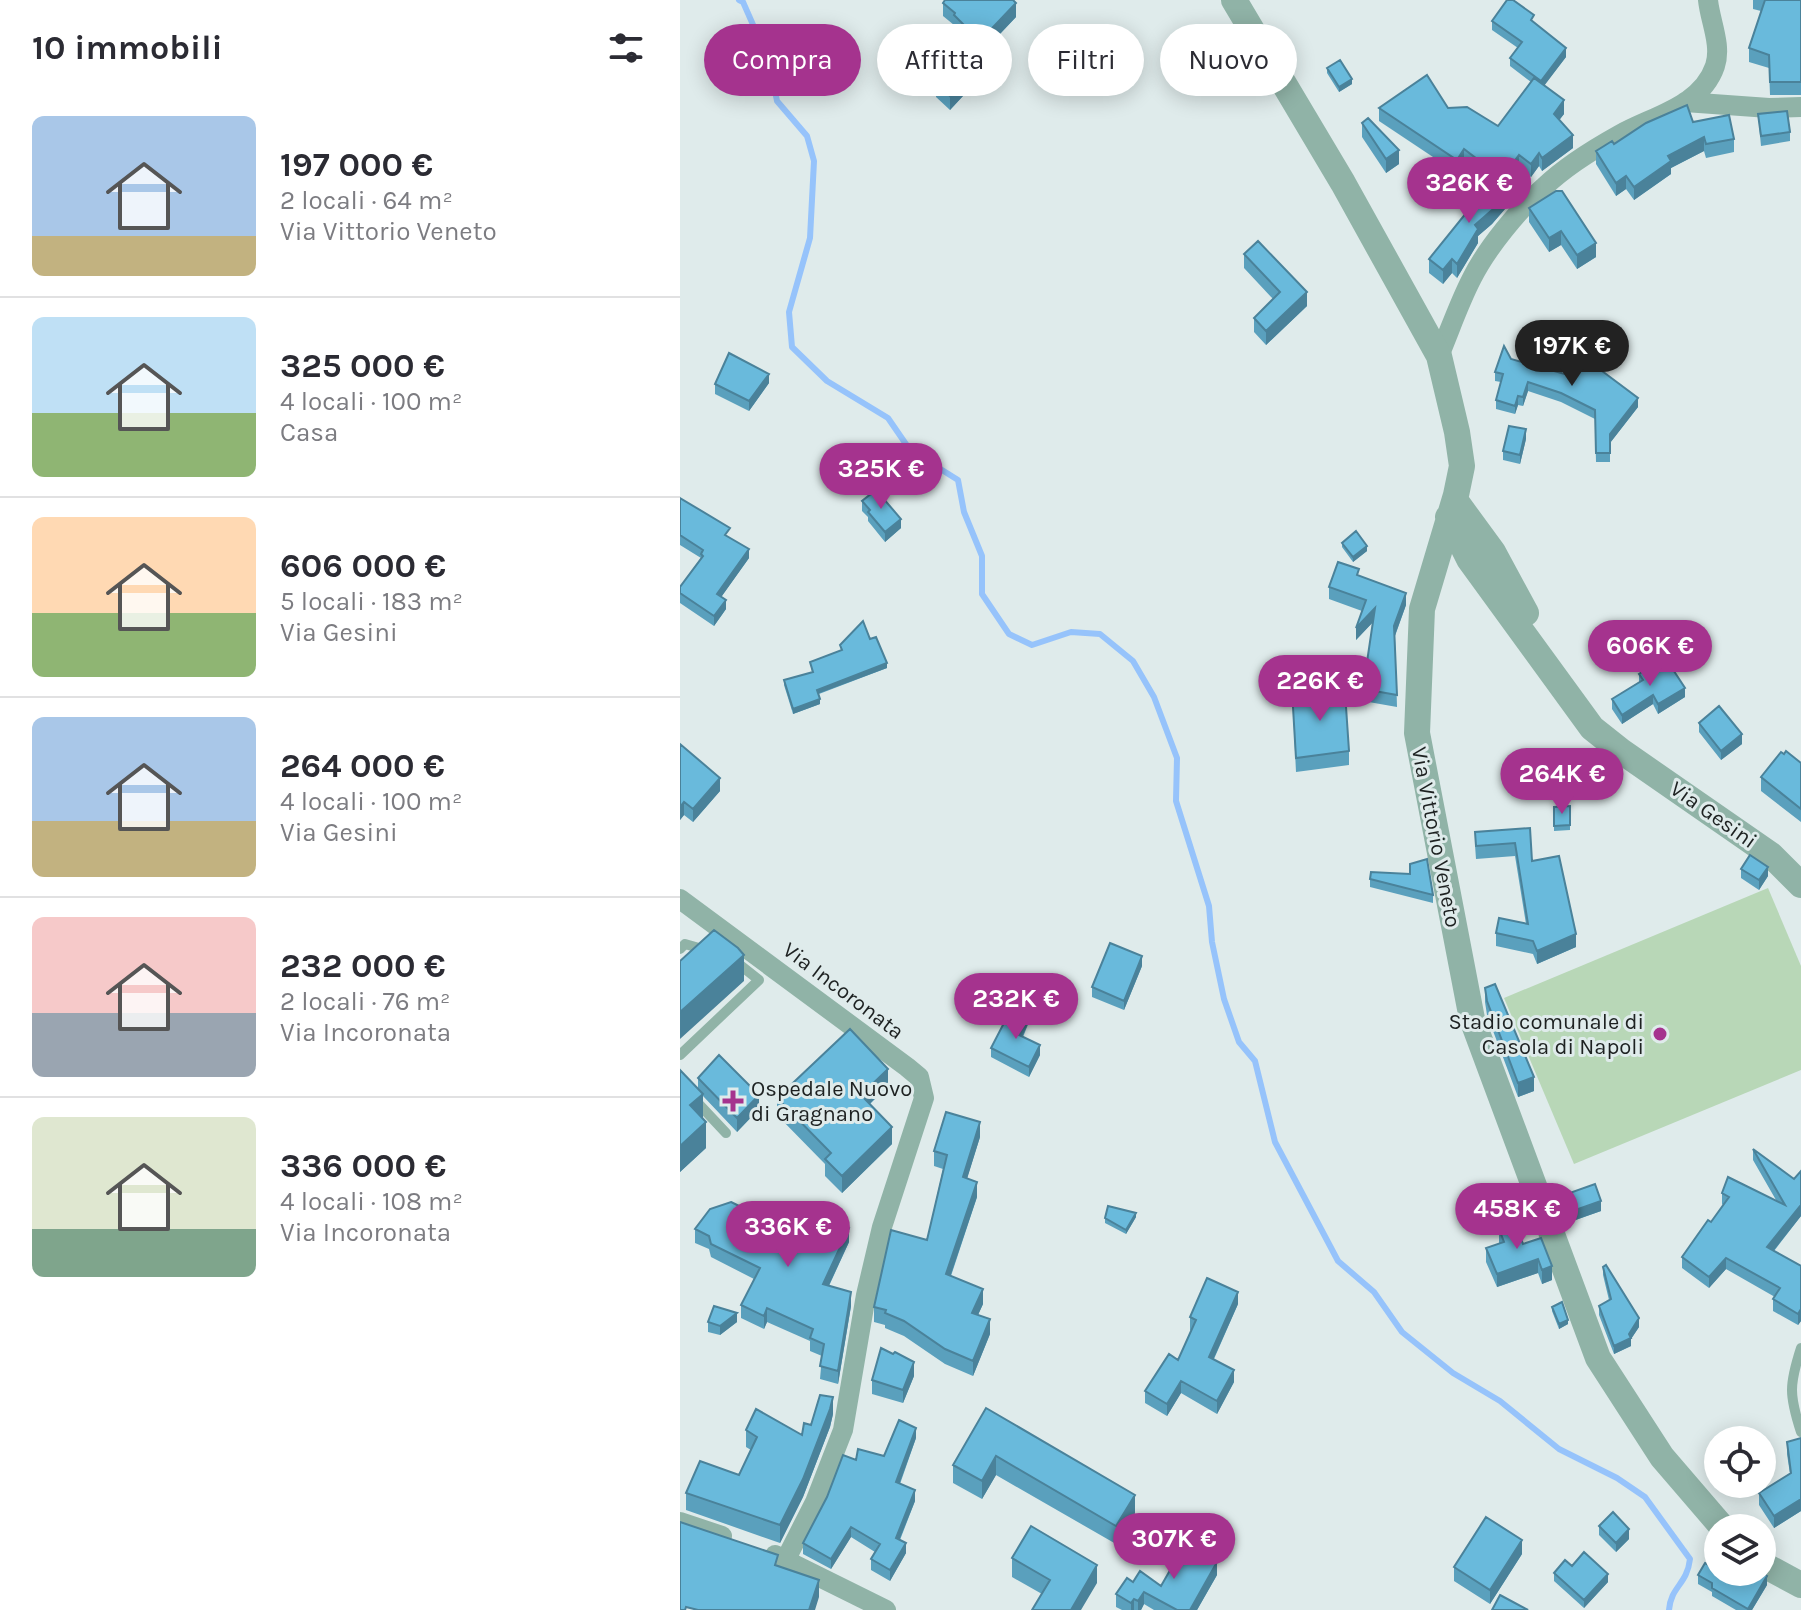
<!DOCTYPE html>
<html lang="it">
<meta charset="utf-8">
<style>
body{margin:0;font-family:Karla,sans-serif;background:#f7f7f7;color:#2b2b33;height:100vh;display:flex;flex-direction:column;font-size:30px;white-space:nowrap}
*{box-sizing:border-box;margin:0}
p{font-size:26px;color:#7c7c81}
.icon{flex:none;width:44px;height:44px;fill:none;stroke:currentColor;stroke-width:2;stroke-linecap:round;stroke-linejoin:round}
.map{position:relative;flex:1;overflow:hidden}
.drawer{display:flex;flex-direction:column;background:#fff;width:680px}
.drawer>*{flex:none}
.hud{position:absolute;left:24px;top:24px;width:760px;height:72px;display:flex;gap:16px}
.fabs{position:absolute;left:1024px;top:1426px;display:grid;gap:16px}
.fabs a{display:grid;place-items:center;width:72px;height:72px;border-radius:50%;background:#fff;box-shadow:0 4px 20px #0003;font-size:40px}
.price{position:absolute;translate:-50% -68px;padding:0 18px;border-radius:28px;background:#a5338e;color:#fff;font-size:26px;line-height:52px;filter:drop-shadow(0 2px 4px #0008)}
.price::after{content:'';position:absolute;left:50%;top:48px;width:24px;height:18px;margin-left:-12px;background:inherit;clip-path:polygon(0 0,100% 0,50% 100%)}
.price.selected{background:#222;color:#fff}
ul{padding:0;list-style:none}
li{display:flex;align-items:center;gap:24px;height:200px;padding:0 32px}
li+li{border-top:2px solid #e1e1e2}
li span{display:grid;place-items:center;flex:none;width:224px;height:160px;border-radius:12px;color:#555}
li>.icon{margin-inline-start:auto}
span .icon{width:96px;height:96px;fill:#fffc;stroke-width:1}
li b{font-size:34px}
h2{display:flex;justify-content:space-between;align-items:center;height:96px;padding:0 32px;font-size:34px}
.pill{padding:0 28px;border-radius:36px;background:#fff;box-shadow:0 4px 20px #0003;font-size:28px;line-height:72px}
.pill.selected{background:#a5338e;color:#fff}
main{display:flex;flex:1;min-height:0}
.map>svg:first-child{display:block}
</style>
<main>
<section class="drawer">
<h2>10 immobili<svg class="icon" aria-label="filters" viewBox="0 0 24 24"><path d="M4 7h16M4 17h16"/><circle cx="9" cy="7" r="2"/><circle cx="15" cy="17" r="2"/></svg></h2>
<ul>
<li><span style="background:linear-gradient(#a9c7e8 75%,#c2b280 0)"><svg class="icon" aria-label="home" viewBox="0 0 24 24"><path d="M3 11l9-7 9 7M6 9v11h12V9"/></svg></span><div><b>197 000 €</b><p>2 locali · 64 m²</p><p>Via Vittorio Veneto</p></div></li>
<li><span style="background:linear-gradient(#bfe0f5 60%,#8fb573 0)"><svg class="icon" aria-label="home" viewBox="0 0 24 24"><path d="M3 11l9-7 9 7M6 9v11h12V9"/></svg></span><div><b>325 000 €</b><p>4 locali · 100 m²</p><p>Casa</p></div></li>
<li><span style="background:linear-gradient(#ffd9b3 60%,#8fb573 0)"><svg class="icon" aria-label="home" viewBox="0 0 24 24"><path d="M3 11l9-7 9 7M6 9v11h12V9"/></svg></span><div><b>606 000 €</b><p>5 locali · 183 m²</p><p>Via Gesini</p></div></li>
<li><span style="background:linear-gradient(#a9c7e8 65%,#c2b280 0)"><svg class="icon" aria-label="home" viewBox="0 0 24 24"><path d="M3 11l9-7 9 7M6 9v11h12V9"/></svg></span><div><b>264 000 €</b><p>4 locali · 100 m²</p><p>Via Gesini</p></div></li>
<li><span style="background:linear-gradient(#f6c9c9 60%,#9aa5b1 0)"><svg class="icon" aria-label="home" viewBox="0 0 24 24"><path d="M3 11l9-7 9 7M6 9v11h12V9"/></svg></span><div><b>232 000 €</b><p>2 locali · 76 m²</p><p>Via Incoronata</p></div></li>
<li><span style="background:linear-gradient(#dfe7d0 70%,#7fa58c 0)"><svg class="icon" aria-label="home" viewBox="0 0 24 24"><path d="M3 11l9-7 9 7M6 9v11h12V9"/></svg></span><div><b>336 000 €</b><p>4 locali · 108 m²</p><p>Via Incoronata</p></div></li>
</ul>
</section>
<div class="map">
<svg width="1121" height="1610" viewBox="0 0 1121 1610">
<rect width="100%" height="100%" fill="#dfebeb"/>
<path fill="#b8d7b7" d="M1088,888L1121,966V1070L894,1164L824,998Z"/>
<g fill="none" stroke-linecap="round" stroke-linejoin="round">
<path stroke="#96c3fb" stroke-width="6" d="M59,0L63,2L89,61L97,101L127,136L134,161L130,238L109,312L112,347L147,381L208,418L230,450L278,480L284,512L302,556V594L329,634L352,645L391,632L420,634L453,661L474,697L497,758L496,801L529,906L532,942L544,999L559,1042L575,1061L595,1142L658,1261L694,1292L722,1332L773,1373L820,1401L879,1449L937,1478L965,1497L1010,1559C1007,1585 991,1586 989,1610"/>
<path stroke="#90b3a7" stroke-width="10" d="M0,949L5,944L26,950
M0,1055L79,980L55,961
M0,1084L46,1133
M1121,1348C1109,1385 1109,1395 1121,1432"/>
<path stroke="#90b3a7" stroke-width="20" d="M1005,102L1089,108L1121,107
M759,356C770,330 779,303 792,278C807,248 839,209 864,187C886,166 912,150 939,135C972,116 1021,107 1035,66C1042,45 1030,21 1028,0
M0,899L227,1067L239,1077L244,1098L202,1227L186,1295L163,1430L135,1502L106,1559
M0,1522L42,1536
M95,1555L206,1610"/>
<path stroke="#90b3a7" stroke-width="26" d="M554,0L663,183L759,356L777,432L782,466L776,495L742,609L737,733L792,1019L918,1358L982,1457L1043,1528
M775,500L813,552L846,613
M768,517L789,559L912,728L941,751L1091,855L1121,885
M1082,1564L1121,1585"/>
</g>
<path fill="#5aa0bd" d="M1073,0H1121V95H1090L1089,68L1069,62V48L1081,11L1073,9Z
M263,3L336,17L304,51L308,69L270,110L256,97V90L248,82V69L280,35L274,29V25L263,16Z
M812,21L854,23L886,57L864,85L884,114L879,120L893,148L862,171L859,166L851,177L839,168L827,185L831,202L812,224L798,236V243L777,278L772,273L763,284L749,273V259L811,182L784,162L777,173L699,121V108H768L818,126L851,82L830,66V58L838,48L812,30Z
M647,68L672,84L659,92L647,73Z
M1078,114L1110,132V141L1081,146Z
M1013,122L1054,139V152L1026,158L1024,151L991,168V174L954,200L946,189L936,196L916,164V151L934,144Z
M682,123L719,164L706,173L682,137Z
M849,208L916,257L897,269L881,245L869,252L849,222Z
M564,254L627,306L586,345L574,332V318L593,299L564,268Z
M831,359L885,374L926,360L921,370L958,407L930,443V462H916L915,419L881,402L848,391L843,406L838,405L835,414L816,409V400L821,382L815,381V372Z
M89,383L69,411L35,394V384Z
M846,439L840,464L823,460V451Z
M0,498L50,538L69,558L41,597L46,609L34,626L0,603V587L21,558L0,545Z
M182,501L221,528L205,542L188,521V517L182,511Z
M662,543L687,551L673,562L662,547Z
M679,576L726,605L715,636L717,707L683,701V689L693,622L676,640L682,611L649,599V587Z
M190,639L207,668L139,694L140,704L113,714L104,685V680L132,672L130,662L161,650L160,645Z
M976,670L1005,697L978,714L973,704L942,724L932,709V699L959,682V674Z
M612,690L642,693L669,751V765L616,772Z
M1019,723L1062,744L1041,760L1019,732Z
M0,744L40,791L13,822L4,815L0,820Z
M1121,763V822L1081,791V777Z
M890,806V830L874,831V807Z
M850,828L852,861L896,947L857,964L853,954L816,946V933L846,924L835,856L796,859L795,845V832Z
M1061,869L1088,876L1079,890L1061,878Z
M690,879L753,895V903L690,887Z
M462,966L444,1010L412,997V987Z
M805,988L854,1091L838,1097L807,1015L805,1002Z
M351,1017L343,1037L360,1055L349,1077L311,1057V1048Z
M0,1070L18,1089V1078L79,1109L57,1132L23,1096V1119L26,1148L0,1172Z
M208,1086L190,1104L212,1144L162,1193L145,1176V1164L97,1115V1098Z
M300,1137L287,1178L297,1197L271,1276L303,1304L298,1315L310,1334L293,1376L265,1364L224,1336L205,1328V1325L194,1322V1307L247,1240L263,1169L254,1166V1151Z
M1073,1149L1114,1179L1121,1171V1216L1094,1251L1121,1266V1321L1118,1325L1093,1311V1299L1095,1297L1046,1269L1029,1288L1002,1268V1257L1031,1222L1043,1205L1042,1204V1193L1096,1200L1073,1160Z
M881,1196L921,1211L887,1223L881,1206Z
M456,1217L446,1234L425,1223V1218Z
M153,1221L169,1242L149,1286L171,1306L158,1384L140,1379L142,1356L130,1351V1341L87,1322L84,1329L61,1318V1305L74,1279L31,1257L29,1249L15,1243V1229L112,1232Z
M819,1229L843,1244L861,1238L872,1280L862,1284L858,1273L817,1287L806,1262V1248L819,1244Z
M923,1267L959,1327L951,1339V1346L934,1354L919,1315V1306L929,1300L923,1275Z
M558,1304L534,1359L554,1382L537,1414L501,1393L487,1416L465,1403V1391L498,1360L511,1330H510V1317Z
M872,1307L888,1324L879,1329L872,1311Z
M28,1322H57L40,1335L28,1332Z
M234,1376L223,1403L192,1394V1380Z
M306,1408L455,1513L436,1544L316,1475L302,1499L273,1483V1465Z
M153,1414L150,1427L123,1497L100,1543L6,1510V1493L59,1475L71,1450L66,1447V1430L122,1435L131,1425Z
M236,1438L220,1484L235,1501L220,1540L226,1553L210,1581L191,1570V1559L195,1552L171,1537L151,1569L123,1554V1543L204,1456Z
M1107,1442L1121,1511L1094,1528L1079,1505V1493L1110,1474L1107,1454Z
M919,1526L949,1539L936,1552L919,1535Z
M842,1554L810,1604L774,1581V1567Z
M332,1558L417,1583L362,1594L332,1577Z
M892,1566L928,1582L904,1608L874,1581V1573Z
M1044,1574L1087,1585L1072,1610H1056L1032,1596V1592L1018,1584V1575Z
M537,1575L517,1610H474L464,1604L461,1610H442L436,1607V1594L453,1582L481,1586Z"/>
<path fill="#4a829a" d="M336,3V17L297,58V44Z
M886,48V57L861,90V81Z
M308,55V69L270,110V96Z
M672,79V84L659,92V87Z
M884,100V114L874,127V114Z
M893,135V148L862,171V158Z
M1024,137V151L991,168V174L954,200V187L988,156Z
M784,149V162L777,173V160Z
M719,150V164L706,173V159Z
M859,153V166L851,177V164Z
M839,155V168L822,191V178Z
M946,176V189L936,196V183Z
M831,188V202L812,224L798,236V243L777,278V264L795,225Z
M881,231V245L869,252V238Z
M916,243V257L897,269V255Z
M772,259V273L763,284V270Z
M627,292V306L586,345V331Z
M926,351V360L918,377V368Z
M89,374V383L69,411V401Z
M848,382V391L843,406V397Z
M838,396V405L835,414V406Z
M958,398V407L930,443V434Z
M846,429V439L840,464V455Z
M221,519V528L205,542V532Z
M687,546V551L673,562V557Z
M69,549V558L37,603V594Z
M726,593V605L714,638V626Z
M46,600V609L34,626V616Z
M695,608V620L676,640V628Z
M207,663V668L137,694V690Z
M1005,688V697L978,714V704Z
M973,695V704L942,724V715Z
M140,699V704L113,714V709Z
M1062,734V744L1041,760V751Z
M40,778V791L13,822V809Z
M4,802V815L0,820V807Z
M1088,867V876L1079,890V880Z
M896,934V947L857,964V951Z
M64,955V981L0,1039V1012Z
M462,956V966L444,1010V1001Z
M351,1008V1017L339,1044V1035Z
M360,1045V1055L349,1077V1067Z
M208,1069V1086L181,1112V1095Z
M854,1077V1091L838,1097V1083Z
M23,1094V1120L10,1105Z
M79,1095V1109L57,1132V1118Z
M26,1122V1148L0,1172V1146Z
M300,1122V1137L283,1192V1177Z
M212,1127V1144L162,1193V1176Z
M297,1182V1197L266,1289V1274Z
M921,1201V1211L887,1223V1213Z
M1121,1205V1216L1087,1259V1247Z
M456,1213V1217L446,1234V1230Z
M169,1228V1242L143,1298V1284Z
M1046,1258V1269L1029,1288V1277Z
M858,1259V1273L817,1287V1274Z
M872,1266V1280L862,1284V1270Z
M303,1289V1304L292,1328V1313Z
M171,1292V1306L158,1384V1371Z
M558,1292V1304L529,1369V1357Z
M87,1308V1322L84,1329V1316Z
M1121,1309V1321L1118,1325V1314Z
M57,1313V1322L40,1335V1326Z
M959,1318V1327L951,1339V1346L934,1354V1346L949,1334Z
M310,1319V1334L293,1376V1361Z
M888,1320V1324L879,1329V1324Z
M234,1362V1376L223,1403V1390Z
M554,1370V1382L537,1414V1401Z
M501,1381V1393L487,1416V1404Z
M153,1397V1414L150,1427L123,1497L100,1543V1525Z
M236,1428V1438L216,1493V1482Z
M316,1456V1475L302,1499V1481Z
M235,1490V1501L216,1548V1538Z
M455,1495V1513L436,1544V1526Z
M1121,1499V1511L1094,1528V1516Z
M171,1527V1537L151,1569V1559Z
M949,1529V1539L936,1552V1543Z
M842,1540V1554L810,1604V1590Z
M226,1543V1553L210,1581V1570Z
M537,1562V1575L517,1610H510Z
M417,1565V1583L401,1610H391Z
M928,1574V1582L904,1608V1600Z
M1087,1576V1585L1072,1610H1068Z
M139,1580V1597L135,1610H129Z
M464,1592V1604L461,1610H458V1601Z
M454,1599V1610H451V1603Z"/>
<path fill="#69badc" stroke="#4a829a" stroke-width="2" d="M265,0H333L336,3L297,44L308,55L270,96L256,83L259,79L248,69L287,28L274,15L275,13L263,3Z
M827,0H833L854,15L851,20L886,48L861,81L830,58L842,42L812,21Z
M1085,0H1121V82H1090L1089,55L1069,48Z
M660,60L672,79L659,87L647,68Z
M747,75L768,108L787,107L818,126L854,78L884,100L874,114L893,135L862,158L859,153L851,164L839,155L822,178L784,149L777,160L699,108Z
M1007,105L1013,122L1049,115L1054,139L1026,144L1024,137L988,156L991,161L954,187L946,176L936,183L916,151L932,141L934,144L966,123Z
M1107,111L1110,132L1081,136L1078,114Z
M688,118L719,150L706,159L682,123Z
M816,176L831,188L812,210L795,225L798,229L777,264L772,259L763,270L749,259Z
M876,191H882L916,243L897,255L881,231L869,238L849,208Z
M578,241L627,292L586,331L574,318L600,292L564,254Z
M903,339L926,351L918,368L958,398L930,434V453H916L915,410L881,393L848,382L843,397L838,396L835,406L816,400L823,374L815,372L824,346L831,359L885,374Z
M49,353L89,374L69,401L35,384Z
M829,426L846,429L840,455L823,451Z
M196,490L221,519L205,532L188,512L190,510L182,501Z
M0,498L50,528L45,535L69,549L37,594L46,600L34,616L0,593V587L23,556L21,554L23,550L0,535Z
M676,531L687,546L673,557L662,543Z
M658,562L679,569L677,575L726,593L714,626L717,695L683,689L695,608L676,628L686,600L649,587Z
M183,621L190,639L196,637L207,663L137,690L140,699L113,709L104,680L133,672L130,662L162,650L160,645Z
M988,662L1005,688L978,704L973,695L942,715L932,699L963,680L959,674L973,665L976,670Z
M642,688V693L665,692L669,751L616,758L612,690Z
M1039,706L1062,734L1041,751L1019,723Z
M0,744L40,778L13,809L4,802L0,807Z
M1106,751L1121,763V809L1081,777L1101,752L1104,754Z
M890,806V825L874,826V807Z
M850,828L852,861L879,856L896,934L857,951L853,941L816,933L819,918L848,924L835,843L796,846L795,832Z
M1070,855L1088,867L1079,880L1061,869Z
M747,859L753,895L690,879L691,872L730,874V864Z
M34,930L58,948L64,955L0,1012V961Z
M430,943L462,956L444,1001L412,987Z
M815,984L854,1077L838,1083L807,1001L805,988Z
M351,1008L339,1035L360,1045L349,1067L311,1048L325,1021Z
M170,1029L208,1069L181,1095L212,1127L162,1176L145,1159L151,1153L97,1098Z
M39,1055L79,1095L57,1118L18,1078Z
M0,1070L23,1094L10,1105L26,1122L0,1146Z
M266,1112L300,1122L283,1177L297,1182L266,1274L303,1289L292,1313L310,1319L293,1361L265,1349L224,1321L205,1313L206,1310L194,1307L211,1230L247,1240L267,1155L254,1151Z
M1073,1149L1114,1179L1121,1171V1205L1087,1247L1121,1266V1309L1118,1314L1093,1299L1100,1288L1046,1258L1029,1277L1002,1257L1028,1220L1031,1222L1049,1197L1042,1193L1048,1177L1105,1205Z
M915,1184L921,1201L887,1213L881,1196Z
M51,1202L112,1232L123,1208L152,1218L153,1221L169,1228L143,1284L171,1292L158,1371L140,1366L144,1344L130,1338L133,1329L87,1308L84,1316L61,1305L80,1268L31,1244L29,1236L15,1229L30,1209Z
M428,1206L456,1213L446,1230L425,1218Z
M835,1223L843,1244L861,1238L872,1266L862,1270L858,1259L817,1274L806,1248L824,1242L819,1229Z
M926,1265L959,1318L949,1334L951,1338L934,1346L919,1306L931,1299L923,1267Z
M527,1278L558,1292L529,1357L554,1370L537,1401L501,1381L487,1404L465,1391L489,1354L498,1360L516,1320L510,1317Z
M882,1302L888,1320L879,1324L872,1307Z
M34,1306L57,1313L40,1326L28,1322Z
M201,1348L213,1354L215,1352L234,1362L223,1390L192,1380Z
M140,1395L153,1397L150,1409L123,1479L100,1525L6,1493L20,1461L59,1475L77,1437L66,1430L76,1409L122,1435L124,1423L131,1425Z
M306,1408L455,1495L436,1526L316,1456L302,1481L273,1465Z
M219,1420L236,1428L216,1482L235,1490L216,1538L226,1543L210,1570L191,1559L200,1544L171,1527L151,1559L123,1543L147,1497L163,1455L176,1460L178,1449L204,1456Z
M1121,1438V1499L1094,1516L1079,1493L1111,1473L1107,1442Z
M933,1512L949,1529L936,1543L919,1526Z
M806,1517L842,1540L810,1590L774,1567Z
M0,1522L98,1555L95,1565L139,1580L129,1610H18L6,1607L5,1610H0Z
M351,1526L417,1565L391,1610H352L370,1580L332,1558Z
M505,1544L537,1562L510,1610H497L464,1592L458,1601L454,1599L451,1603L436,1594L447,1578L453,1582L460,1571L481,1586Z
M904,1552L928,1574L904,1600L874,1573L885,1560L892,1566Z
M1025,1563L1038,1570V1572L1044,1574L1046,1572H1081L1087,1576L1068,1609L1032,1588V1583L1018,1575Z
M820,1595L848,1610H812Z"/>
<g fill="#a5338e" stroke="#dfebeb" stroke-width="3">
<circle cx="980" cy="1034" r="8"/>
<path d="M49 1089h8v8h8v8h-8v8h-8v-8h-8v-8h8z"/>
</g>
<g text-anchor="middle" stroke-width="6" stroke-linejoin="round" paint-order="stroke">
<g font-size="22" fill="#1d2121" stroke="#dfebeb">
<text transform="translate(1034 814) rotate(35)" y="8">Via Gesini</text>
<text transform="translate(757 837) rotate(79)" y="8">Via Vittorio Veneto</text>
<text transform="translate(164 990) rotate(37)" y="8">Via Incoronata</text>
</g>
<g font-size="22" fill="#1d2121" stroke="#dfebeb" text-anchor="end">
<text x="964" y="1029">Stadio comunale di<tspan x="964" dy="25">Casola di Napoli</tspan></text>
<text x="71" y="1096" text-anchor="start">Ospedale Nuovo<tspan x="71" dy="25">di Gragnano</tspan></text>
</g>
</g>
</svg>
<div class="fabs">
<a><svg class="icon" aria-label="locate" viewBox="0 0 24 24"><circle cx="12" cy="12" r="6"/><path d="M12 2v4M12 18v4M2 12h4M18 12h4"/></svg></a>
<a><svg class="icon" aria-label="layers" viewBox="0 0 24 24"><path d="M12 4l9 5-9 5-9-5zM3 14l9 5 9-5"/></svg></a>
</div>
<b class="price" style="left:789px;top:225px">326K €</b>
<b class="price selected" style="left:892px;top:388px">197K €</b>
<b class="price" style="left:201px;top:511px">325K €</b>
<b class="price" style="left:970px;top:688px">606K €</b>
<b class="price" style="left:640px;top:723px">226K €</b>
<b class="price" style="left:882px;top:816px">264K €</b>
<b class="price" style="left:336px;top:1041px">232K €</b>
<b class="price" style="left:837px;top:1251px">458K €</b>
<b class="price" style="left:108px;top:1269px">336K €</b>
<b class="price" style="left:494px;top:1581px">307K €</b>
<div class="hud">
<a class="pill selected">Compra</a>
<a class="pill">Affitta</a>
<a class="pill">Filtri</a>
<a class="pill">Nuovo</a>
</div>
</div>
</main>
